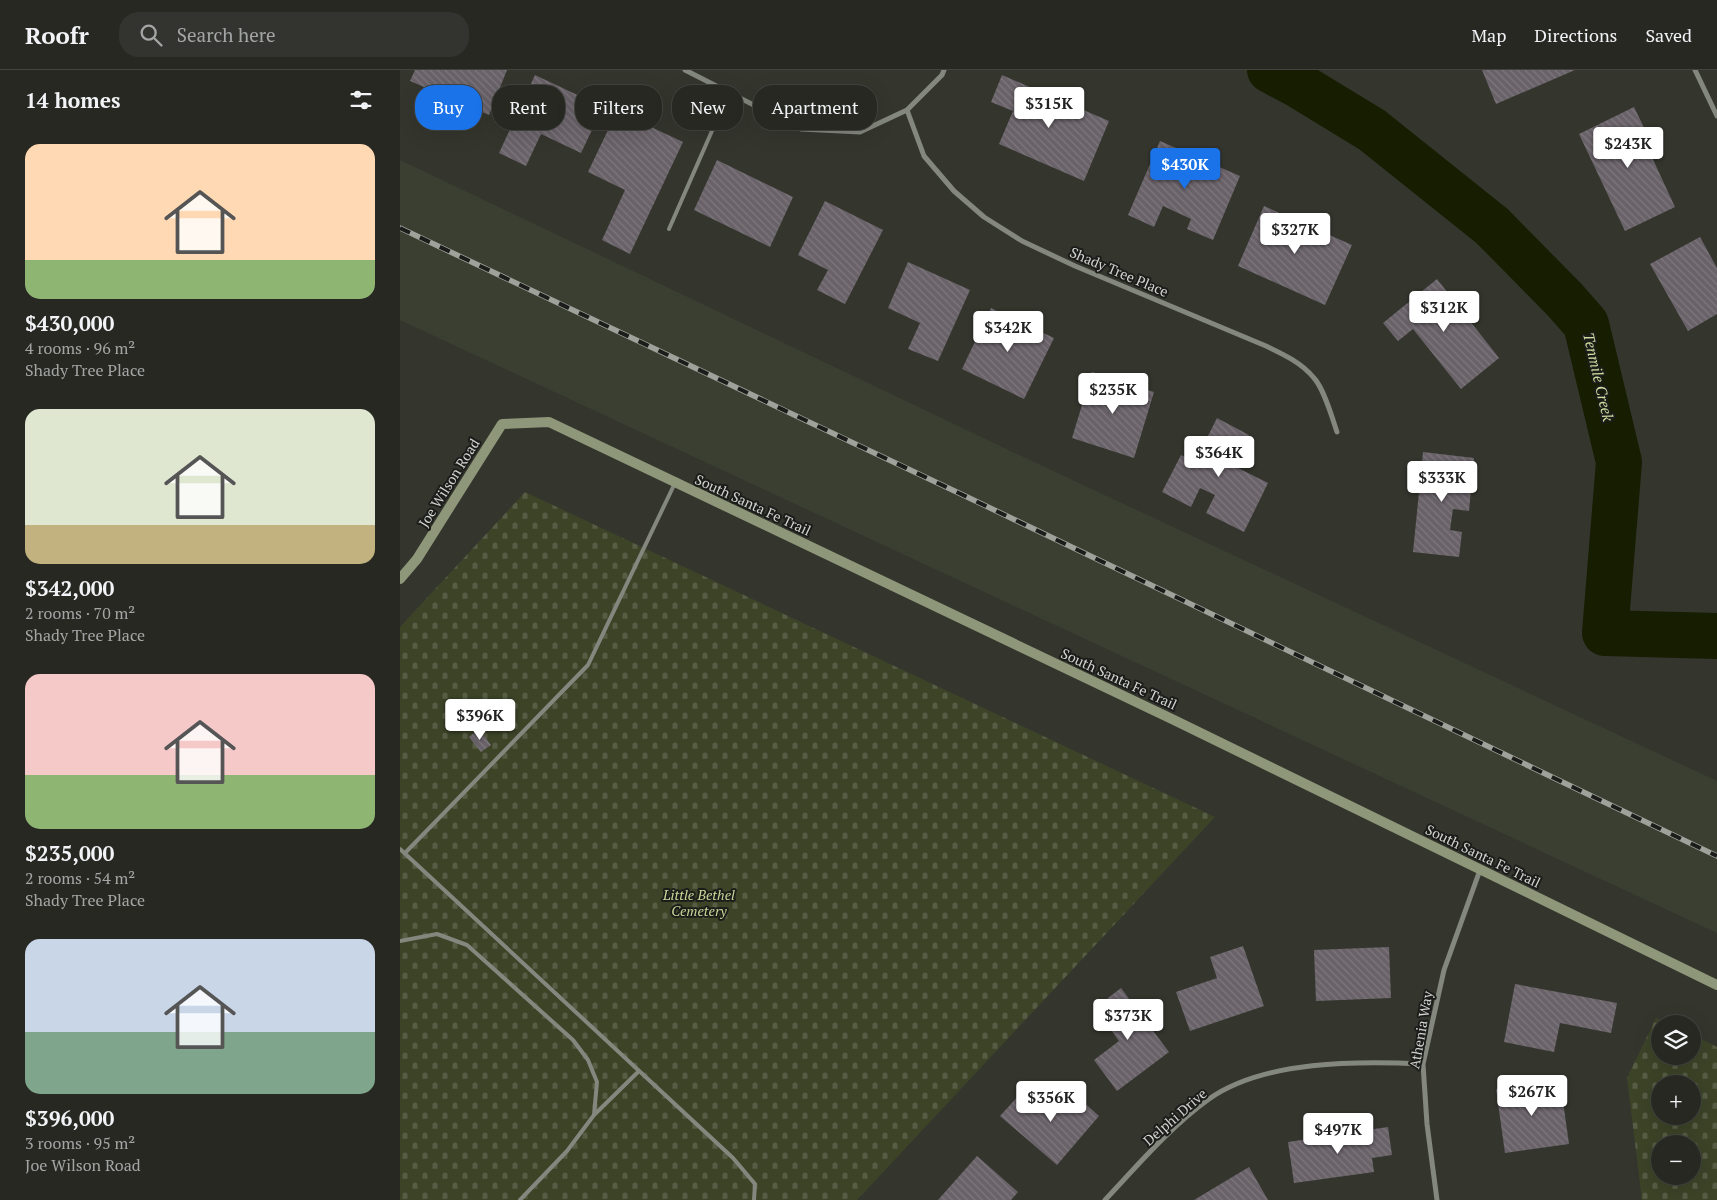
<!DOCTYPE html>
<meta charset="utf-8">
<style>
body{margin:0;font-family:"PT Serif",serif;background:#33342f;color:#f1f3f6;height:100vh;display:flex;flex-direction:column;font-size:19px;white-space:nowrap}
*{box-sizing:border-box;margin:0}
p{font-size:16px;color:#a4a6a5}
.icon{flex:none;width:28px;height:28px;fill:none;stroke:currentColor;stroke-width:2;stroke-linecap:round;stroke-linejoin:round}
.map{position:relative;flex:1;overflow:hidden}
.details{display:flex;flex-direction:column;background:#272822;width:400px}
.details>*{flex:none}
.banner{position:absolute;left:15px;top:15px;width:475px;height:45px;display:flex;gap:10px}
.fabs{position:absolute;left:1251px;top:945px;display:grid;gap:10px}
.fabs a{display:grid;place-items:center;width:50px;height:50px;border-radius:50%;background:#272822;box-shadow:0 5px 20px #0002,0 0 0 1px #434440;font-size:25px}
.price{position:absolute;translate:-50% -42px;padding:0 11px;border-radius:5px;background:#fff;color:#222;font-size:16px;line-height:32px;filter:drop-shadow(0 1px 2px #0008)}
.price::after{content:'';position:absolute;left:50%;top:30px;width:15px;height:11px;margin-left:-8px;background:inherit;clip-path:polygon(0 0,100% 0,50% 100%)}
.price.on{background:#1a73e8;color:#fff}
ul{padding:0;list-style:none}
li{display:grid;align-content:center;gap:10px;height:265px;padding:0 25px}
li span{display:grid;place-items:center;height:155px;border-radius:15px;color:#555}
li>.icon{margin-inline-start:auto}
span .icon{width:90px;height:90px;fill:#fffc;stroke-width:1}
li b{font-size:21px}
h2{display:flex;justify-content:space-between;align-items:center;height:60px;padding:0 25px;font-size:21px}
.chip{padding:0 18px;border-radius:20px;background:#272822;box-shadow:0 5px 20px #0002,0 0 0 1px #434440;font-size:18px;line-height:45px}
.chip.on{background:#1a73e8;color:#fff}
header{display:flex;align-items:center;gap:30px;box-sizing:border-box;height:70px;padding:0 25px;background:#272822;border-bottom:1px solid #434440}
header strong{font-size:24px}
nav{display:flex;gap:28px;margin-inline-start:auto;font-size:18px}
.search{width:350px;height:45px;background:#33342f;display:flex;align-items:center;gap:12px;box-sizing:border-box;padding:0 18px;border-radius:20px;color:#a4a6a5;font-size:19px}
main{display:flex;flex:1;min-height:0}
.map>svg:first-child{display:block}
</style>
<header>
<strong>Roofr</strong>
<div class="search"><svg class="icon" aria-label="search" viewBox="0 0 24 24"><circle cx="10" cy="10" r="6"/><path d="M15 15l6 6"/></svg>Search here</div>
<nav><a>Map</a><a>Directions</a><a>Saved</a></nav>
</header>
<main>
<section class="details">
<h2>14 homes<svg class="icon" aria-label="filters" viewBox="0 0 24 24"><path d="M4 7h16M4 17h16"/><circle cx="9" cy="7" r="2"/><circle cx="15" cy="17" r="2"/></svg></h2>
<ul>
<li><span style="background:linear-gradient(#ffd9b3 75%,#8fb573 0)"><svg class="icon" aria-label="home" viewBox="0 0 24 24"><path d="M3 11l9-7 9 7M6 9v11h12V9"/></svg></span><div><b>$430,000</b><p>4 rooms · 96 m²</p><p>Shady Tree Place</p></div></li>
<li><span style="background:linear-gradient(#dfe7d0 75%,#c2b280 0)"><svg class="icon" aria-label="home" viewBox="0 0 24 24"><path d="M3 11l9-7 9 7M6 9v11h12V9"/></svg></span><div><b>$342,000</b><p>2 rooms · 70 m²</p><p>Shady Tree Place</p></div></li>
<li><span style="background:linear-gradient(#f6c9c9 65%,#8fb573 0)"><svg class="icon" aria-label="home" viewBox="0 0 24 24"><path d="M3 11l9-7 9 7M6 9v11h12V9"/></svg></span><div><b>$235,000</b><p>2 rooms · 54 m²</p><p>Shady Tree Place</p></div></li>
<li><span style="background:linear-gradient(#c9d6e8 60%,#7fa58c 0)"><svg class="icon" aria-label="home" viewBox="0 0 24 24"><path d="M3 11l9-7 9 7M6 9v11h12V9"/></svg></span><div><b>$396,000</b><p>3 rooms · 95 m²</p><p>Joe Wilson Road</p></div></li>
</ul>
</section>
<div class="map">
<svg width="1317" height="1130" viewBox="0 0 1317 1130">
<defs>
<pattern id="cemetery-stones" width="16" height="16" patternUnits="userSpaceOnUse" patternTransform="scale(1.25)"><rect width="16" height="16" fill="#3c4327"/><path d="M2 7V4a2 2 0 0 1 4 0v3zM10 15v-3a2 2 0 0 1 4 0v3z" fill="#575d45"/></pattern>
<pattern id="building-back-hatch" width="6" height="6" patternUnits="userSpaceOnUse" patternTransform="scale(1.25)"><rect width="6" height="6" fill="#696269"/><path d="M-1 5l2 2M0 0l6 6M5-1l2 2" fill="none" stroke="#7e787d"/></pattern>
</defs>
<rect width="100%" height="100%" fill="#34362e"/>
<path fill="#3b3f31" d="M0,90L636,393L1317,711V863L0,250Z"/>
<path fill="url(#cemetery-stones)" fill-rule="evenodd" d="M125,422L815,747L457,1130H0V557Z
M1256,948L1269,954H1260V986H1292L1293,965L1317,977V1130H1242L1227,1008ZM1260,1014H1292V1046H1260ZM1260,1074H1292V1106H1260Z"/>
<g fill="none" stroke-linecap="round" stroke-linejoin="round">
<path stroke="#171d00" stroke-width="46" d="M870,0L900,16L972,60L1092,156L1164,229L1186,254L1219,392L1205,563L1317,566"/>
</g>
<path fill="url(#building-back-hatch)" d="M15,0H107L89,45L10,11Z
M1082,0H1175L1096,34Z
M135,5L203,37L181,83L141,64L126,96L99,83Z
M602,5L709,51L684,111L599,74L613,41L591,32Z
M1234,37L1255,80L1250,83L1275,137L1225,161L1179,64Z
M217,41L283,72L230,184L202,170L225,120L188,102Z
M760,71L840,106L813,170L787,159L791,149L763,136L754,157L728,145Z
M317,90L393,127L370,177L294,140Z
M425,131L483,160L445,234L417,220L428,200L398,185Z
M864,136L952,175L925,235L838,196Z
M1300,167L1317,198V244L1288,261L1250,194Z
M508,192L570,220L538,291L508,279L520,253L488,238Z
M1037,209L1099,288L1061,319L1013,259L998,271L983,253Z
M591,238L654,268L624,329L562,299Z
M692,302L754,322L734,388L672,368Z
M817,348L849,365L834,396L868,413L844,462L806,443L815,425L800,418L791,437L762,422L781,385L795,392Z
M1023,382L1074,388L1069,441L1053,439L1050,460L1062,462L1059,487L1013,482Z
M79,659L91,675L81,682L69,667Z
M843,876L864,936L790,961L776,922L817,908L810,887Z
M989,877L991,928L916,931L914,880Z
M1115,914L1217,933L1211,963L1160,953L1154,982L1104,972Z
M721,918L769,982L717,1021L694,990L719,971L695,938Z
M1160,1010L1169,1074L1105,1083L1096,1019Z
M668,1018L699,1046L657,1095L600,1046L620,1024L633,1036L645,1023L655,1032Z
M988,1057L992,1085L972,1088L974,1102L894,1113L888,1072Z
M577,1086L618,1122L611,1130H538Z
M849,1097L868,1130H794Z"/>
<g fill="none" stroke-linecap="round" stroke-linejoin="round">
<path stroke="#84877e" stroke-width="4" d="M269,159L329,22
M0,779L333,1088L355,1114L354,1130
M5,783L188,595L275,413
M0,871L37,864L67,875L173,970L188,990L197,1012L194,1045
M120,1130L167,1081L194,1045L239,1001"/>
<path stroke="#84877e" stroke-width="5" d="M285,0L401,59L460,62L507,40L542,5L544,0
M1295,0L1317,46
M507,40L524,86L554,121L584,147L622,171L675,196L866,276C883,284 902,293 914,308C924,319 932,347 937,362
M705,1130C738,1095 770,1057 809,1029C864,990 958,991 1023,994
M1037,1130L1027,1054L1023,994L1044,900L1080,800"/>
<path stroke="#8e9779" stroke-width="10" d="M0,509L17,489L102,354L149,352L774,650L1317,915"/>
<defs>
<path id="rail" d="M0,158L563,425L1317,786"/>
</defs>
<use href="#rail" stroke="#9fa19b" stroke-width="5.5"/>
<use href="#rail" stroke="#1c1d1a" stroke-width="4" stroke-dasharray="11" stroke-linecap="butt"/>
</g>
<g text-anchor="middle" stroke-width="4" stroke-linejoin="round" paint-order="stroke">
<g font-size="14" fill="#d2d4cf" stroke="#1c1d1a">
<text transform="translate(719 202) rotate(23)" y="5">Shady Tree Place</text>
<text transform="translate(49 413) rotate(-58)" y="5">Joe Wilson Road</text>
<text transform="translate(353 435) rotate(25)" y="5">South Santa Fe Trail</text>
<text transform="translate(719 609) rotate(25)" y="5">South Santa Fe Trail</text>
<text transform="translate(1083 786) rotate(26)" y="5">South Santa Fe Trail</text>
<text transform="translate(1021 960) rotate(-80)" y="5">Athenia Way</text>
<text transform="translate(775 1047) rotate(-41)" y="5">Delphi Drive</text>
</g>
<g font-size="14" font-style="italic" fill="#c7d898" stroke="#1c1d1a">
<text x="299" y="830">Little Bethel<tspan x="299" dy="16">Cemetery</tspan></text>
</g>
<g font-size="15" font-style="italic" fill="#cedf9f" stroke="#1c1d1a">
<text transform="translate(1198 307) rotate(77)" y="5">Tenmile Creek</text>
</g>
</g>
</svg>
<div class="fabs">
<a><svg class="icon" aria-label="layers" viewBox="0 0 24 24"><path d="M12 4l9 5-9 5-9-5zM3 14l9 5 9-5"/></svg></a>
<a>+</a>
<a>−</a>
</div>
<b class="price" style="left:649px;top:59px">$315K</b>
<b class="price" style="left:1228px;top:99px">$243K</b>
<b class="price on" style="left:785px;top:120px">$430K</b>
<b class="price" style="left:895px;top:185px">$327K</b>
<b class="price" style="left:1044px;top:263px">$312K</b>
<b class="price" style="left:608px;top:283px">$342K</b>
<b class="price" style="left:713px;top:345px">$235K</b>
<b class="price" style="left:819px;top:408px">$364K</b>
<b class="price" style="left:1042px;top:433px">$333K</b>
<b class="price" style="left:80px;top:671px">$396K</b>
<b class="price" style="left:728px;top:971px">$373K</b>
<b class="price" style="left:1132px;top:1047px">$267K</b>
<b class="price" style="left:651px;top:1053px">$356K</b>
<b class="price" style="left:938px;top:1085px">$497K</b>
<div class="banner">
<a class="chip on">Buy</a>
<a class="chip">Rent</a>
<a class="chip">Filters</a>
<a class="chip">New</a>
<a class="chip">Apartment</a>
</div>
</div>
</main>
